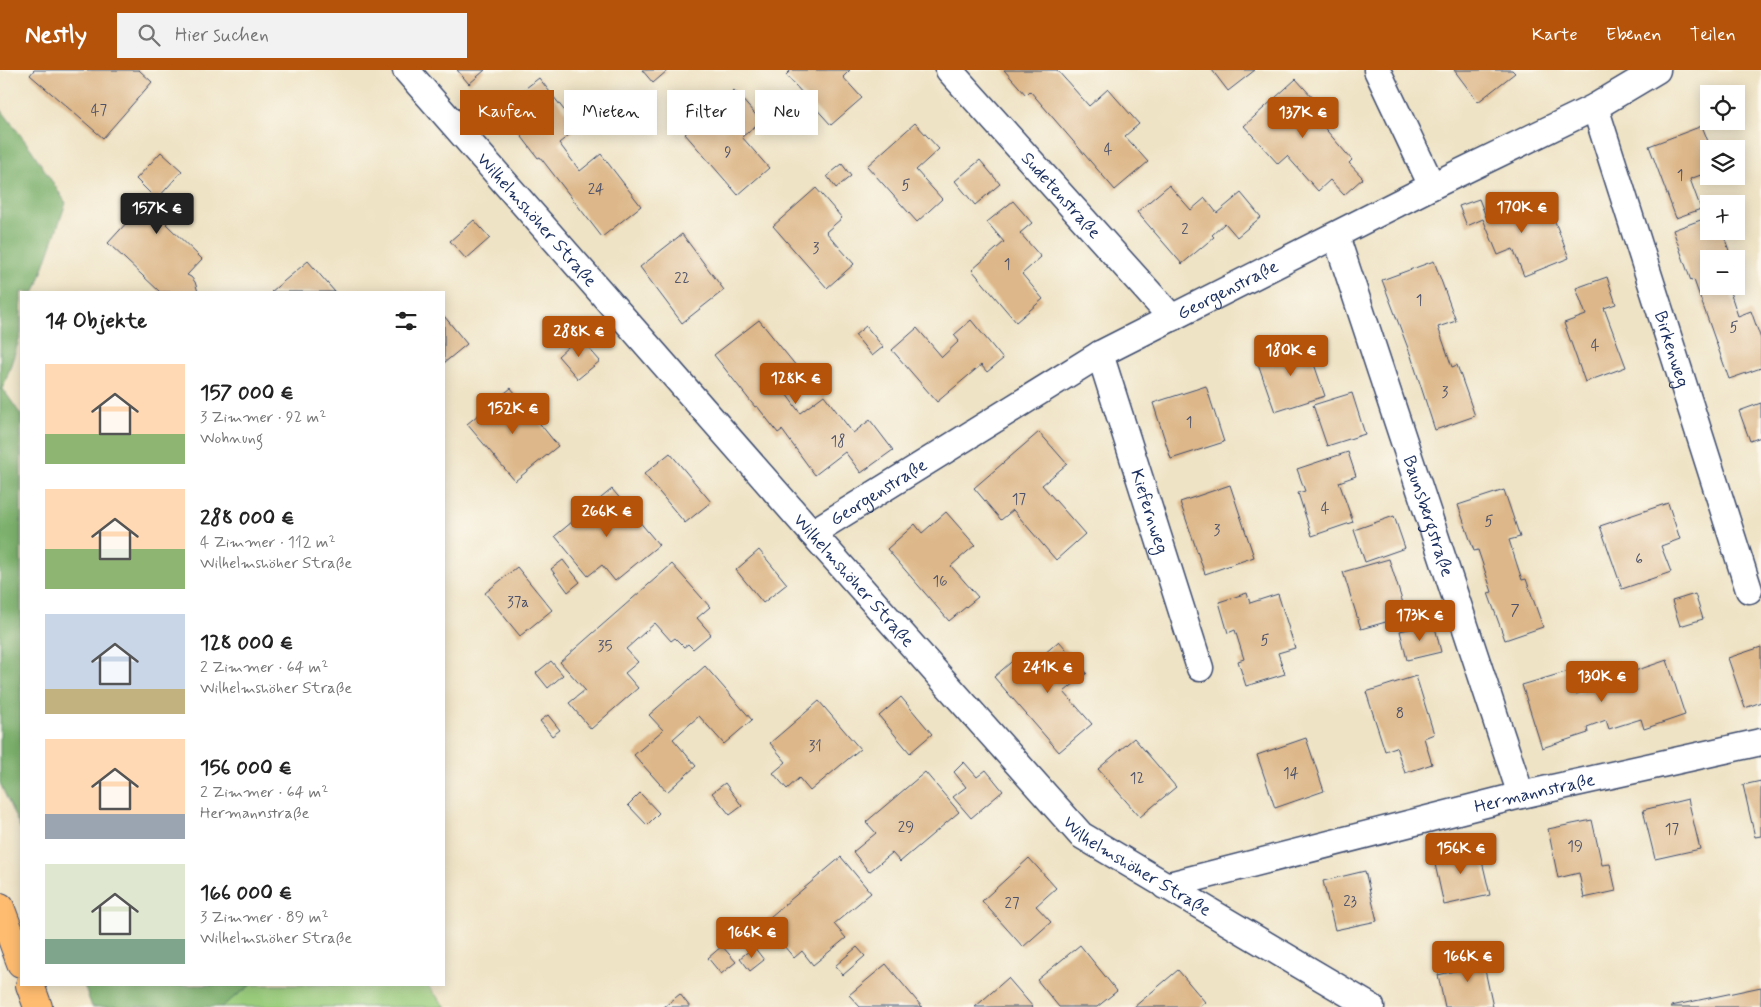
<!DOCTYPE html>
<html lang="de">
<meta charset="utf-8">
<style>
body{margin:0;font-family:Mynerve,sans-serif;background:#f2f2f2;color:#222;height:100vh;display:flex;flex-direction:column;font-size:19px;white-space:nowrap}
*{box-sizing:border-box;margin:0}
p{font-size:16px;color:#767676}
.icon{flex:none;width:28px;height:28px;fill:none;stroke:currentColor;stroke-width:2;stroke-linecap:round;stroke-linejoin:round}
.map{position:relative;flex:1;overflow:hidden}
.panel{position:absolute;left:20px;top:221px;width:425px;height:695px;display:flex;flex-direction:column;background:#fff;border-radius:0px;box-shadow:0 2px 12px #0003}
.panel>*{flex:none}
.guide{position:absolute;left:460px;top:20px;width:475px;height:45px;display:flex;gap:10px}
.fabs{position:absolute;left:1700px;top:15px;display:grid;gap:10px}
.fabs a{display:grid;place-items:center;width:45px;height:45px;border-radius:0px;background:#fff;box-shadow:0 2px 12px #0003;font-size:25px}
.price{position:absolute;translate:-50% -42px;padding:0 11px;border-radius:5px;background:#b45309;color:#fff;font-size:16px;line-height:32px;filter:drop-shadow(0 1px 2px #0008)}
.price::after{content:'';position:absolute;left:50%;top:30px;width:15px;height:11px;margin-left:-8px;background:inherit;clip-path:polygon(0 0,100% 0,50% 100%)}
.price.on{background:#222;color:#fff}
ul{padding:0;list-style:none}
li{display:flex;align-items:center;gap:15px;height:125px;padding:0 25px}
li span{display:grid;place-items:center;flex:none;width:140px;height:100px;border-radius:0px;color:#555}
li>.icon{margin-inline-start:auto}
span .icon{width:60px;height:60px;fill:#fffc;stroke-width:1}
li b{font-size:21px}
h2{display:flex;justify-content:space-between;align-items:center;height:60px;padding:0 25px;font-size:21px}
.chip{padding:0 18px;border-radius:0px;background:#fff;box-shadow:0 2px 12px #0003;font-size:18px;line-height:45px}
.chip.on{background:#b45309;color:#fff}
header{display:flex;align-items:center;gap:30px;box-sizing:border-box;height:70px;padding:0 25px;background:#b45309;color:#fff}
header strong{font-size:24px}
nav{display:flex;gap:28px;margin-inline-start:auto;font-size:18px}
.search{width:350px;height:45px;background:#f2f2f2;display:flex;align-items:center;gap:12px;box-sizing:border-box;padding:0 18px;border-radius:0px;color:#767676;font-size:19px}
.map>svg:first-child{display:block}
</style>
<header>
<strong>Nestly</strong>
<div class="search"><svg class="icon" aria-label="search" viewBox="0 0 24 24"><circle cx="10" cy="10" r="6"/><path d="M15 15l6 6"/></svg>Hier suchen</div>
<nav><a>Karte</a><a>Ebenen</a><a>Teilen</a></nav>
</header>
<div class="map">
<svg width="1761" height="937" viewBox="0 0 1761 937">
<rect width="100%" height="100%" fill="#fbf7ec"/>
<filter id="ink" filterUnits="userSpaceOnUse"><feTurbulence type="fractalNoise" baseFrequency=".02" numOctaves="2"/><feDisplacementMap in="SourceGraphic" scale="10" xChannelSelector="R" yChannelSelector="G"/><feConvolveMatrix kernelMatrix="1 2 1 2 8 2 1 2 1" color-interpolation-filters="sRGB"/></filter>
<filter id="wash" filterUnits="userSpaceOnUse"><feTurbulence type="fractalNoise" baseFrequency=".0096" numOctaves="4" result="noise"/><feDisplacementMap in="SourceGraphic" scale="20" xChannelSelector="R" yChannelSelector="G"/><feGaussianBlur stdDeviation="1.12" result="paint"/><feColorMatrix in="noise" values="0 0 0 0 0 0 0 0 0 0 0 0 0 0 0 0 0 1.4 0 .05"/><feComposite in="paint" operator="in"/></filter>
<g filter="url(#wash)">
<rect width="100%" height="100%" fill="#efe3c5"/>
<path fill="#9acc7c" stroke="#5a7e6d" d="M251,915H427L446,937H221Z"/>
<path fill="#7bb06c" stroke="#4b7065" d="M0,38L31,79L66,133L35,222H21V264L3,319L21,345V760L0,713Z
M84,915H251L221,937H92Z"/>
<g id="blocks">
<path fill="#ddb789" d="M34,0H139L152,12L103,68L30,5Z
M457,0H485L469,14Z
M642,0H668L653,13Z
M791,0H850L843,7L862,28L831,55L786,5Z
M1004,0H1057L1089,36L1108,19L1139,54L1125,66L1148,92L1115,120L1030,21L1026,25Z
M1212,0H1255L1228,21Z
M1454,0H1512L1515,3L1478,32Z
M539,8L578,58L559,73L580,101L601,84L641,136L602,167L540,87L538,88L500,38Z
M1296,9L1330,47L1321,54L1352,90L1349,93L1363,108L1344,125L1330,110L1318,121L1287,86L1278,94L1244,56Z
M734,20L761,51L742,67L769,98L738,125L685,64Z
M915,53L939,79L916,100L942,129L917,152L867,96Z
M1702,56L1711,79H1709V102L1690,109L1701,139L1676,148L1649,76Z
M161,82L182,101L159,127L176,143L166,154L202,189L187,205L191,207L195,212L198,222H160L108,173L152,125L136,109Z
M980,90L1000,114L975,135L955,111Z
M842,94L851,106L836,118L827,106Z
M1169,115L1191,140L1205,128L1217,143L1241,123L1261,147L1237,167L1225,153L1212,165L1214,167L1182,194L1137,142Z
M816,118L842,148L826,162L854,194L827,218L773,156Z
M1546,128L1569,188L1524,206L1513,179L1498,185L1483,149L1467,156L1459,136L1479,129L1486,147L1507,139L1509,143Z
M1013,131L1032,153L1020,163L1041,187L1022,204L1043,229L1016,252L972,200L1004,172L987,152Z
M1709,147V161H1722L1732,189H1709V216H1728L1738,246L1751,241L1761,269V298L1729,309L1694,210L1691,211L1673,160Z
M474,150L490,168L466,189L450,171Z
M682,164L724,220L682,253L640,197Z
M308,191L335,222H271Z
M1434,191L1456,251L1438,257L1452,297L1457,295L1475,346L1435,360L1411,286L1382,210Z
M1607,207L1616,234L1604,238L1626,297L1585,312L1564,253L1586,245L1576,218Z
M444,246L467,274L444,293Z
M759,250L801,302L781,317L800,343L824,325L853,363L870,350L893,380L861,403L845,382L815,405L782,360L778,363L757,336L755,337L714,285Z
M971,250L1003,289L987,302L981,295L937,332L892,280L917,258L942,287L959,271L954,265Z
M866,256L883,277L872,286L855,265Z
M579,267L600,291L578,309L558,286Z
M1306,271L1325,326L1275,342L1256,288Z
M1206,316L1224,372L1171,389L1153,333Z
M511,318L558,376L515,411L467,354Z
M1352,323L1365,364L1327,376L1313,335Z
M1761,333V367L1750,371L1739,341Z
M1039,362L1067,394L1042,415L1085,464L1056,490L1013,440L1001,450L974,418Z
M1348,382L1356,406L1339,412L1353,452L1312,466L1298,423L1305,421L1297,399Z
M670,383L711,432L685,453L644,404Z
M1230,415L1254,487L1205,504L1180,432Z
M612,419L659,475L615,511L602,495L588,506L555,466Z
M1504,420L1520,467L1509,470L1522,510L1526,509L1543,557L1505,570L1488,523L1492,522L1478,480L1474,481L1458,435Z
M1668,433L1680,469L1661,476L1671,502L1622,519L1600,456Z
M946,442L975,475L951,496L978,527L949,551L887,479L915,454L922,463Z
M1394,446L1405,478L1365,492L1354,460Z
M759,480L787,514L763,533L736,500Z
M1389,489L1407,546L1361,559L1343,502Z
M563,490L580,512L568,522L551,499Z
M672,494L710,537L697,548L711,564L693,579L688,574L684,577L675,568L671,571L655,553L626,579L638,592L625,603L638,618L591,659L569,633L585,620L560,592Z
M517,497L552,540L520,566L485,523Z
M1247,523L1250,533L1278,524L1295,578L1278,583L1285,604L1246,616L1238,591L1244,589L1235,560L1228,563L1219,532Z
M1695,524L1703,549L1680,556L1672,531Z
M1434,553L1441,582L1407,590L1400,561Z
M1059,571L1087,603L1064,622L1092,654L1059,682L994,607L1018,586L1028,598Z
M1761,577V632L1745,638L1728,588Z
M1667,590L1685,645L1644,659L1641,649L1609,659L1606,650L1587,657L1588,663L1542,678L1522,615L1569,601L1576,624L1627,608L1626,604Z
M551,591L563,605L548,618L536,603Z
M705,596L752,650L724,674L699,646L673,669L696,696L667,722L634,685L663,660L649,645Z
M1416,606L1434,664L1424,668L1432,694L1405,703L1396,677L1385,681L1366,622Z
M901,627L932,664L910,683L879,646Z
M819,631L860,679L810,721L799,708L787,719L773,703L786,692L770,673Z
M548,645L560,660L552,666L540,651Z
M1134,668L1176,717L1140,747L1098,699Z
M1306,668L1324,721L1275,738L1257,685Z
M964,692L977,707L986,700L1003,721L971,748L953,727L966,717L954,702Z
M925,702L959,742L900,792L892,783L869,802L853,782L876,763L866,752Z
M1761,711V766L1755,767L1743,715Z
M725,713L742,736L730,745L712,723Z
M640,723L659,743L647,755L628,735Z
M1688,729L1700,779L1655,789L1643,740Z
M1592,750L1602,795L1610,794L1616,821L1584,828L1579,803L1558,808L1548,759Z
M1478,774L1490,825L1444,835L1433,785Z
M841,787L871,823L834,854L846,868L813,895L802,881L794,888L764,852Z
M1029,788L1056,818L1036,836L1051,852L1023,877L982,831Z
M1365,801L1377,851L1335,860L1323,811Z
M1080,875L1117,921L1097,937H1059L1037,910Z
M722,876L736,892L721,904L708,888Z
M754,877L764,890L750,901L740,888Z
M857,877L865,886L843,905L835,896Z
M1490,880L1494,898L1485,900L1493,937H1445L1438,905L1463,899L1461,887Z
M886,894L922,937H860L849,925Z
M1178,900L1205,932L1199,937H1134Z
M1008,908L1033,937H975Z
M1761,917V937H1671V936Z
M680,924L690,937H664Z"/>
</g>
</g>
<g filter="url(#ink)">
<use href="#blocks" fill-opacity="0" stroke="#3b4a6d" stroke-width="1"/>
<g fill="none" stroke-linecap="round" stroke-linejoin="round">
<defs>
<g id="street">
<path id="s1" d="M406,0L812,463L1081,765L1371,937"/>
<path id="s2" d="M949,0L1172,248"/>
<path d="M1377,0L1432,116"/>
<path id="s3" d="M1595,37L1749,520"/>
<path id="s4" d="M1336,166L1521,725"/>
<path id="s5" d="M1100,284L1200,598"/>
<path id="s6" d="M812,463L1100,284L1432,116L1595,37L1657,0"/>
<path id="s7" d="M1165,816L1521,725L1761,672"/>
</g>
<path id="highway" d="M0,837L21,893
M30,915L38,937"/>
</defs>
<use href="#street" stroke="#3b4a6d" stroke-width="29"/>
<use href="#highway" stroke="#3b4a6d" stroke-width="30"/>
<use href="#street" stroke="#fff" stroke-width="26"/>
<use href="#highway" stroke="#febc70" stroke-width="28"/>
</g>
</g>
<g text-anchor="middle" stroke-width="4.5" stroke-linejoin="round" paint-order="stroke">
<g font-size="15" fill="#4c5169">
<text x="99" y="45">47</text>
<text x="1108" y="84">4</text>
<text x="728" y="87">9</text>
<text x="1680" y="110">1</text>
<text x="906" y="120">5</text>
<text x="596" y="124">24</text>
<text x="1185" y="164">2</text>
<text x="816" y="183">3</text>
<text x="1007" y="199">1</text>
<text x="682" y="213">22</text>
<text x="1419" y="235">1</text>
<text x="1734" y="262">5</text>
<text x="1595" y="280">4</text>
<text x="1445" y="327">3</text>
<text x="1189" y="357">1</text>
<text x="838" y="376">18</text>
<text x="1019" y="434">17</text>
<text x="1325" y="443">4</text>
<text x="1489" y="456">5</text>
<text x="1217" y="465">3</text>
<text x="1639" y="494">6</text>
<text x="940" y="516">16</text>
<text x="518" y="537">37a</text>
<text x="1515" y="545">7</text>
<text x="1265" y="575">5</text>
<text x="605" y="581">35</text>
<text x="1400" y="648">8</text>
<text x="815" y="681">31</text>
<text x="1291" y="708">14</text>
<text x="1137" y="713">12</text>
<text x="906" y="762">29</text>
<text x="1672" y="764">17</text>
<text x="1575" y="781">19</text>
<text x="1350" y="836">23</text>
<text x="1012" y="838">27</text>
</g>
<g font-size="18" fill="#1b2f5e" stroke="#fbf7ec">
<text dy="6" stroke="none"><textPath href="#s2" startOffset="168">Sudetenstraße</textPath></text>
<text dy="6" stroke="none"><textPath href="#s1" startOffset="199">Wilhelmshöher Straße</textPath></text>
<text dy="6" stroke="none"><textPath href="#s6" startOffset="482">Georgenstraße</textPath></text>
<text dy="6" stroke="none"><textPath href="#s3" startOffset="254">Birkenweg</textPath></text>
<text dy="6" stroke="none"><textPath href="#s6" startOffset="78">Georgenstraße</textPath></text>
<text dy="6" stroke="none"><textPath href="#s5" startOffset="165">Kiefernweg</textPath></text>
<text dy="6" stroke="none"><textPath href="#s4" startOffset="295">Baunsbergstraße</textPath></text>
<text dy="6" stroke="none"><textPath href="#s1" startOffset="679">Wilhelmshöher Straße</textPath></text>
<text dy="6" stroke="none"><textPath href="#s7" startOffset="381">Hermannstraße</textPath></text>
<text dy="6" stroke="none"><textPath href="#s1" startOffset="1084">Wilhelmshöher Straße</textPath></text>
</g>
</g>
</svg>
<div class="fabs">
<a><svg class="icon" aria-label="locate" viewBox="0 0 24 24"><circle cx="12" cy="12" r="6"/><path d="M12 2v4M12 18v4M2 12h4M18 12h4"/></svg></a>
<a><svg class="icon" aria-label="layers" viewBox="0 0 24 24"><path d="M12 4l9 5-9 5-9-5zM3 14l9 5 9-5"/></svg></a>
<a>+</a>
<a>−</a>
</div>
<b class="price" style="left:1303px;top:69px">137K €</b>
<b class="price" style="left:1522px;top:164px">170K €</b>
<b class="price on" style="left:157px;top:165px">157K €</b>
<b class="price" style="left:579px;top:288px">288K €</b>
<b class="price" style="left:1291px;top:307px">180K €</b>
<b class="price" style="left:796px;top:335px">128K €</b>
<b class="price" style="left:513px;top:365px">152K €</b>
<b class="price" style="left:607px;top:468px">266K €</b>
<b class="price" style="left:1420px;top:572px">173K €</b>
<b class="price" style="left:1048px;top:624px">241K €</b>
<b class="price" style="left:1602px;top:633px">130K €</b>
<b class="price" style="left:1461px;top:805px">156K €</b>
<b class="price" style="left:752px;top:889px">166K €</b>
<b class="price" style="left:1468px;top:913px">166K €</b>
<div class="guide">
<a class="chip on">Kaufen</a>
<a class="chip">Mieten</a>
<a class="chip">Filter</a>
<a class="chip">Neu</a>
</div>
<section class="panel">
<h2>14 Objekte<svg class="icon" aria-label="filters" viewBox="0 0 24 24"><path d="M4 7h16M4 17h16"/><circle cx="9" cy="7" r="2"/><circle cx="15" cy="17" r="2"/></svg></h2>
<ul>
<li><span style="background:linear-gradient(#ffd9b3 70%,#8fb573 0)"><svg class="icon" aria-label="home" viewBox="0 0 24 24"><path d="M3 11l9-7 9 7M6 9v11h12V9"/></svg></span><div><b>157 000 €</b><p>3 Zimmer · 92 m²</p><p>Wohnung</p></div></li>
<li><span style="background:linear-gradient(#ffd9b3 60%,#8fb573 0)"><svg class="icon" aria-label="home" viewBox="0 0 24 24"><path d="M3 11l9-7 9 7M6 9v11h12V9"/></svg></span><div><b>288 000 €</b><p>4 Zimmer · 112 m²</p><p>Wilhelmshöher Straße</p></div></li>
<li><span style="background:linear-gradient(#c9d6e8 75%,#c2b280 0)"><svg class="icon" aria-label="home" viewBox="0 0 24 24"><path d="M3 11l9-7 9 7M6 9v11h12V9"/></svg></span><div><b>128 000 €</b><p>2 Zimmer · 64 m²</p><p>Wilhelmshöher Straße</p></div></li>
<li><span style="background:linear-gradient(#ffd9b3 75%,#9aa5b1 0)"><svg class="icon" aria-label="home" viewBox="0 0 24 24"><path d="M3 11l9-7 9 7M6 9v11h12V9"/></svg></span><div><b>156 000 €</b><p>2 Zimmer · 64 m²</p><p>Hermannstraße</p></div></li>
<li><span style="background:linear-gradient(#dfe7d0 75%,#7fa58c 0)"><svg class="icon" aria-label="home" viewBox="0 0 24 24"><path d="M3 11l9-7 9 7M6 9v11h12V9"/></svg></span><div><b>166 000 €</b><p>3 Zimmer · 89 m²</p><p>Wilhelmshöher Straße</p></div></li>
</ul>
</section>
</div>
